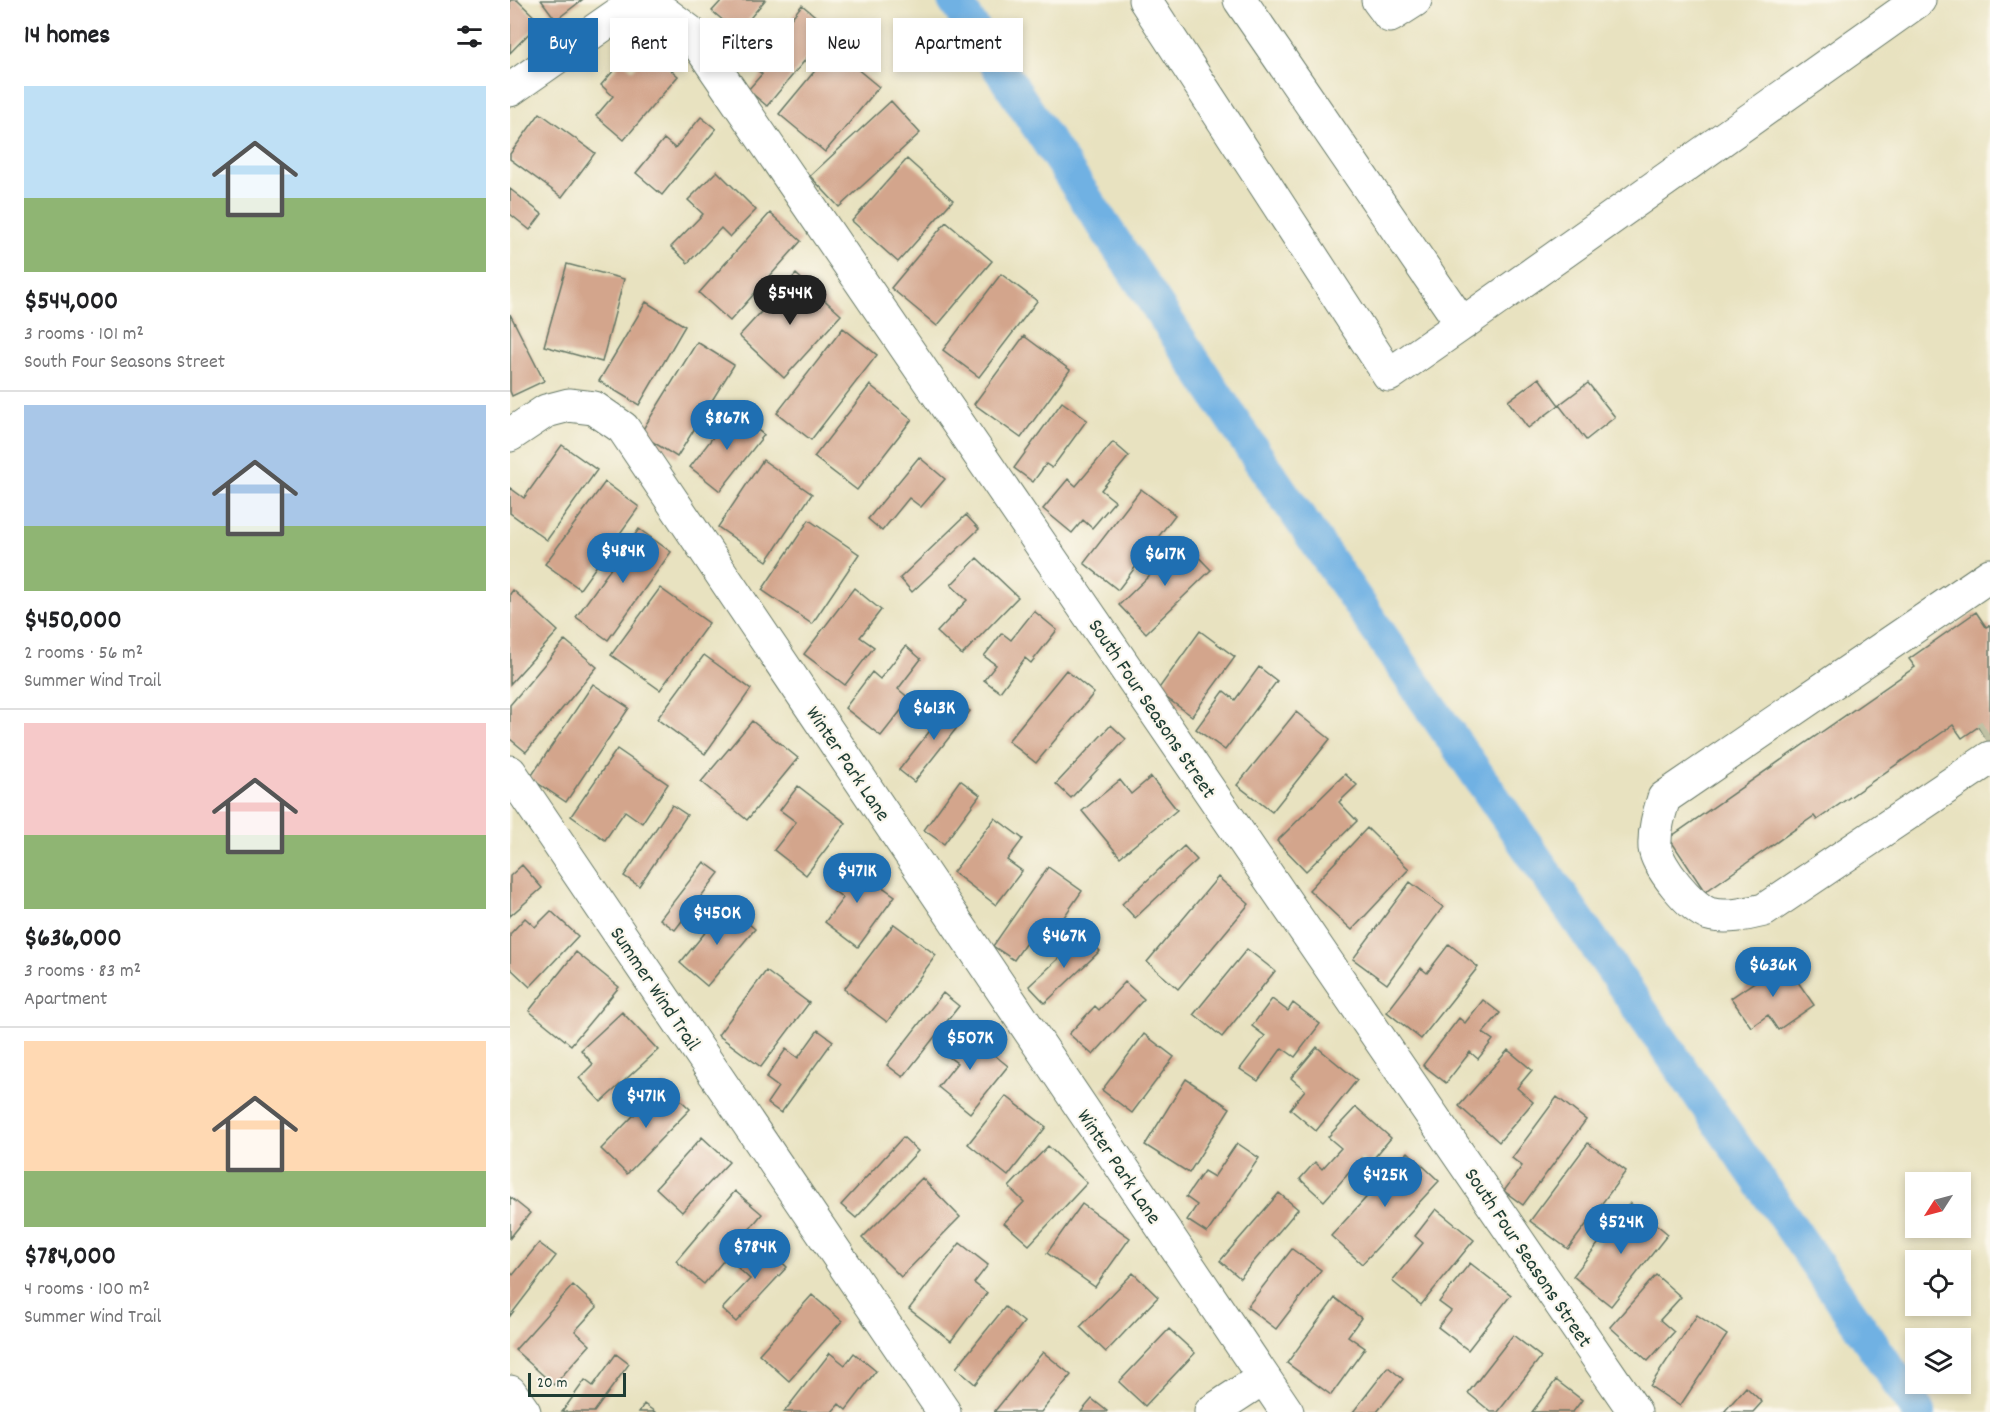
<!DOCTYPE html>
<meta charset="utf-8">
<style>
body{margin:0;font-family:Dekko,sans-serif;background:#f6f6f6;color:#202124;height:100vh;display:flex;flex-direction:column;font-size:22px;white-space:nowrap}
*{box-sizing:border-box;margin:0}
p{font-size:20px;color:#757577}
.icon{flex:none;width:33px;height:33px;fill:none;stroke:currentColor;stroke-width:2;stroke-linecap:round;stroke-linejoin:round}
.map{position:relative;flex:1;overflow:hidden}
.side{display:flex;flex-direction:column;background:#fff;width:510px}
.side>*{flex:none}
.hud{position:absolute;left:18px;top:18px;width:570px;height:54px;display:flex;gap:12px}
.needle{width:39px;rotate:234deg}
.tools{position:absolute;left:1395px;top:1172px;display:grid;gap:12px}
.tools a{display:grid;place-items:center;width:66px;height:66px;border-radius:0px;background:#fff;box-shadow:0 3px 9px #0003;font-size:30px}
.scale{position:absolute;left:18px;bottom:15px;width:98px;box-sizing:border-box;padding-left:6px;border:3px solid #1f3d34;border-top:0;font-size:16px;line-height:21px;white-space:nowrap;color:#1f3d34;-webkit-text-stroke:4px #fbf7ec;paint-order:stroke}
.price{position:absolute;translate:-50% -51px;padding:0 14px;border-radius:21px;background:#1f6fb2;color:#fff;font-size:20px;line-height:39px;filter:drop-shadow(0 2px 3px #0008)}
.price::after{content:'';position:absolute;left:50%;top:36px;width:18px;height:14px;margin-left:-9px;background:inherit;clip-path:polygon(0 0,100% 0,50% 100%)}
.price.selected{background:#222;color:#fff}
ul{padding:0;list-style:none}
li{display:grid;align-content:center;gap:12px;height:318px;padding:0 24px}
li+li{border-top:2px solid #e0e0e0}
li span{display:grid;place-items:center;height:186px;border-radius:0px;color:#555}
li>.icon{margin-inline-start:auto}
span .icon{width:108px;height:108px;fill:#fffc;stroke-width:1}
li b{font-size:26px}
h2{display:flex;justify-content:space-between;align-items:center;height:72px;padding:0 24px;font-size:26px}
.tag{padding:0 21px;border-radius:0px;background:#fff;box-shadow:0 3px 9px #0003;font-size:21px;line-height:54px}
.tag.selected{background:#1f6fb2;color:#fff}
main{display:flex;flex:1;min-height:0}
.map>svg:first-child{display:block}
</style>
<main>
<section class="side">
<h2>14 homes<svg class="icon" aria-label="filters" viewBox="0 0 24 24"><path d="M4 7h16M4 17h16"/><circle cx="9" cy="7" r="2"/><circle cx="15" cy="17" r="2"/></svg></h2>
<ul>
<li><span style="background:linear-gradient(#bfe0f5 60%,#8fb573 0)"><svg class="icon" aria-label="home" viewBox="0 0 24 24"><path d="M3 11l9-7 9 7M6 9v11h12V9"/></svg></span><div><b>$544,000</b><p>3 rooms · 101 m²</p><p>South Four Seasons Street</p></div></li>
<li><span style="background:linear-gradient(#a9c7e8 65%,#8fb573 0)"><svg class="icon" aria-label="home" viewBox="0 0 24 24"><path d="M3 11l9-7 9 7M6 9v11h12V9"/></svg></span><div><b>$450,000</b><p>2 rooms · 56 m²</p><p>Summer Wind Trail</p></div></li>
<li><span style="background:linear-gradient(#f6c9c9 60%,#8fb573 0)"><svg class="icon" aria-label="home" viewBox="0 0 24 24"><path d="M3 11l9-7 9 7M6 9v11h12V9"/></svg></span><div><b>$636,000</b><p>3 rooms · 83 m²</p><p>Apartment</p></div></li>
<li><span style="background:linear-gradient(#ffd9b3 70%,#8fb573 0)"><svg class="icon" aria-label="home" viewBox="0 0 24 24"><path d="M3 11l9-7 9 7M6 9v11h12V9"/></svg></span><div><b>$784,000</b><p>4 rooms · 100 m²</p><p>Summer Wind Trail</p></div></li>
</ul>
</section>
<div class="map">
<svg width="1480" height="1412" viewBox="0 0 1480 1412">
<rect width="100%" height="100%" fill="#fbf7ec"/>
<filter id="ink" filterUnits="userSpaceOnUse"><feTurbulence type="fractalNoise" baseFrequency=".0167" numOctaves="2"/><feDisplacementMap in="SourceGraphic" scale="12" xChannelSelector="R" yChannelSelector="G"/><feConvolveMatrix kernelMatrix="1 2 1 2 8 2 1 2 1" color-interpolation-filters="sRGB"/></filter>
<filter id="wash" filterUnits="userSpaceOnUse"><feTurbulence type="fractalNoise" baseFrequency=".008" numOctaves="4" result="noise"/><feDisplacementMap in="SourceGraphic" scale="24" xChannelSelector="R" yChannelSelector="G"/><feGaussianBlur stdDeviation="1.35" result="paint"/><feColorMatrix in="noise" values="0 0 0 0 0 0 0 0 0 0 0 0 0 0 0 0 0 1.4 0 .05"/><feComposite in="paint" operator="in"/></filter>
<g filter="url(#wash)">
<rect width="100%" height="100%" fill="#e8e2c0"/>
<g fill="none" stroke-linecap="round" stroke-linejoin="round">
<path stroke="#6fb1e3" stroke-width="34" d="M444,0L748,458L1409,1412"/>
</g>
<g id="blocks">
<path fill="#d3a58c" d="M0,0H7L30,22L0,53Z
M31,0H72L46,20Z
M212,0H255L228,33L202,11Z
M292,5L321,29L257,106L238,90L252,74L242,66Z
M323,49L369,87L315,152L269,114Z
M138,51L168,76L114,140L86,116L103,96L91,85L112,61L123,70Z
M381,101L410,133L329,207L300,176Z
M30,113L85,153L52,197L0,159V154Z
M191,117L206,129L152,195L126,173L154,139L165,148Z
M397,159L443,200L388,262L342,221Z
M207,171L246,210L220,237L211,228L178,263L161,247L193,214L178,200Z
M0,189L32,214L20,230L0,214Z
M260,213L291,241L220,321L189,293Z
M436,222L482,261L427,326L381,288Z
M57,264L114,279L92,362L34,346Z
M286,274L331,315L274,378L229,336Z
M491,274L527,301L469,377L433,350Z
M136,302L175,326L129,405L89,381Z
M0,314L34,381L2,396L0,391Z
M333,328L367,355L301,440L267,413Z
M514,336L560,370L511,438L464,404Z
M187,342L224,365L167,457L130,434Z
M1029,378L1049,405L1018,428L998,401Z
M1078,383L1105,417L1076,440L1049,405Z
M360,385L402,419L347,490L304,457Z
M552,402L577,420L542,468L536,464L523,482L504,468Z
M223,411L254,435L210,491L180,467Z
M603,442L619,456L591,490L605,501L582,528L573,520L562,533L533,509L558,479L566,486Z
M52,445L87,470L37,540L0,513V488L14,498Z
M409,457L435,479L411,507L399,498L372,531L358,519Z
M253,460L302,494L257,561L208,527Z
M95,482L129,507L70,589L35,564Z
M631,489L665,515L608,590L574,563Z
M456,515L469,529L402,592L390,578Z
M299,520L349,554L302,624L252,590Z
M129,529L161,552L98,640L66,617Z
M674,542L701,570L636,633L609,605Z
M467,558L508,597L452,655L427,632L457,600L441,585Z
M150,588L199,623L150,690L101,655Z
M344,588L371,610L350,637L364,647L335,685L294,654Z
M3,590L48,631L0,684V594Z
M524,611L547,630L521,663L515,658L490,692L474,680L486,665L474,656L492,633L501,640Z
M1466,612L1476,627L1480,625V744L1468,727L1452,738L1443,725L1307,820L1304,816L1195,892L1159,838L1405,667L1399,659Z
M690,631L725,657L682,716L647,691Z
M55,640L87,667L16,752L0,739V705Z
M396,646L411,659L388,689L400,699L371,736L335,708L362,672L370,679Z
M194,655L241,689L195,754L147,719Z
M749,667L767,681L715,750L686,729L714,691L725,700Z
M556,670L584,693L526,763L498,741Z
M83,684L119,708L56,802L20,778Z
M445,699L460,711L404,782L389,770Z
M786,712L820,739L762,812L727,785Z
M242,721L288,758L237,820L191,782Z
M601,725L616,739L561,798L546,784Z
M107,749L158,784L132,823L115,811L95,840L61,816Z
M835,774L847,785L829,802L847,821L796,871L767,841Z
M641,777L667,810L610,857L572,811L610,780L621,794Z
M450,780L470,795L434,844L414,830Z
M288,786L336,823L296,875L264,850L286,822L270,810Z
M162,805L177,815L129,886L114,876Z
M485,818L513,839L497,860L512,871L486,905L443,872Z
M857,828L899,869L842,930L799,890Z
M674,846L687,860L625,918L612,904Z
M336,861L385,896L348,947L315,922L333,898L318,886Z
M194,862L209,873L165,930L150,919Z
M12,865L32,888L0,916V876Z
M538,867L572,891L538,940L525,930L504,960L483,946Z
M708,877L739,904L668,989L637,962Z
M900,882L933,907L877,984L843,959Z
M217,906L245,929L197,986L170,963Z
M41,911L68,936L20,987L0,968V934L15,918L25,927Z
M384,924L426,955L377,1022L334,989Z
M574,935L590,951L535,1003L519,986Z
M939,944L968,967L911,1039L877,1012L911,968L917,973Z
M737,949L765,971L712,1037L684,1014Z
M66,952L109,987L61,1045L19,1011Z
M1274,962L1304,1005L1268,1030L1258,1015L1241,1027L1221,998Z
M256,971L299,1003L251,1067L208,1035Z
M615,982L634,999L583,1055L559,1034L585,1006L589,1010Z
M433,993L449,1006L393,1077L377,1065Z
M762,999L778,1011L783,1003L810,1024L785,1057L772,1048L748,1081L730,1069L755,1036L742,1026Z
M973,1000L990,1013L973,1033L983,1040L968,1059L960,1052L936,1083L913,1065L949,1018L955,1023Z
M112,1012L148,1050L91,1102L69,1078L83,1064L71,1050Z
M451,1028L498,1066L460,1113L428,1087L447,1063L432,1052Z
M308,1030L323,1041L271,1113L257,1103L268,1087L256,1078L276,1049L288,1058Z
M634,1034L664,1057L622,1113L592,1090Z
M807,1047L847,1080L806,1131L780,1109L795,1090L781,1078Z
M998,1050L1022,1070L1007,1088L1023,1102L989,1142L949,1106Z
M676,1079L720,1108L679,1173L635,1145Z
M154,1084L180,1109L117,1174L91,1149Z
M496,1096L536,1127L498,1176L458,1144Z
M1047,1097L1076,1120L1013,1205L994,1191L1012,1166L1002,1158Z
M846,1107L881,1138L859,1164L852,1158L814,1201L790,1179L805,1162L812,1169L831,1148L818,1137Z
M192,1137L219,1162L172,1212L146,1188Z
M393,1137L408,1151L346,1218L331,1205Z
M727,1143L749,1158L697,1233L677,1220L687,1205L676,1197L694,1171L704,1177Z
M1078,1143L1116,1171L1058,1249L1020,1221Z
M538,1146L577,1183L519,1245L494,1223L514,1202L499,1187Z
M898,1152L929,1181L852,1264L821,1236Z
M412,1178L450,1217L391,1277L352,1238Z
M225,1191L252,1214L194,1284L166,1261Z
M769,1193L788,1209L730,1278L710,1261Z
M0,1197L20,1213L0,1238Z
M1120,1203L1158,1234L1101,1306L1063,1276Z
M572,1204L620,1238L585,1287L537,1253Z
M926,1209L964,1240L911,1305L882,1281L913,1243L905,1236Z
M29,1243L46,1256L0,1316V1272L3,1275Z
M251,1243L277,1267L226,1322L212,1309L240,1279L227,1267Z
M450,1243L478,1265L464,1283L477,1293L441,1341L399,1309Z
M782,1249L811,1270L766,1329L737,1307Z
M960,1263L1001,1295L958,1350L928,1327L941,1311L929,1302Z
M623,1273L648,1297L596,1352L570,1327Z
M1146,1275L1171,1297L1150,1320L1164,1332L1138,1361L1100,1327Z
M63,1285L87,1307L65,1331L80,1345L44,1385L5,1350Z
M302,1295L332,1321L279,1381L249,1354Z
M825,1298L851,1318L838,1336L855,1348L821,1395L777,1363Z
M495,1307L514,1322L465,1384L446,1368Z
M1187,1315L1217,1335L1170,1406L1140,1386Z
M659,1329L685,1353L635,1406L609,1382Z
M1003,1335L1031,1357L988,1412H981L958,1393Z
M533,1352L561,1375L531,1412H484Z
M320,1353L335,1365L344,1353L366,1371L336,1410L329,1404L322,1412H274Z
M106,1354L119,1364L84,1412H52L75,1380L83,1386Z
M878,1367L893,1379L867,1412H843Z
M1046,1380L1072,1400L1063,1412H1022Z
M1236,1387L1252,1402L1243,1412H1214Z
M582,1399L597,1411L596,1412H571Z
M134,1404L145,1412H129Z"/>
</g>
</g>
<g filter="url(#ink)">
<use href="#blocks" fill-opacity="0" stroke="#657765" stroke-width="1.5"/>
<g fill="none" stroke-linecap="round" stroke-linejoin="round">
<path stroke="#c0c1a4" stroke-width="33" stroke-dasharray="33 16" stroke-linecap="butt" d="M1475,738L1480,735"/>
<defs>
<path id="minor" d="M635,0L879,375L952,324
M730,0L952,324L1409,0
M868,0L880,16L905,0
M0,90L107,15L129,8L152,11L180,32L1125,1412
M0,435L36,411L59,405L84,408L113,428L777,1412
M1480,575L1154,798C1149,814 1144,830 1145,848C1147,866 1181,908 1199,914C1216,919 1237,914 1254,910L1480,758
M0,772L434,1412
M0,1392L14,1412
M701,1412L753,1378"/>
</defs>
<use href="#minor" stroke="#657765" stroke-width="35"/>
<use href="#minor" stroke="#fff" stroke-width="33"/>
</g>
</g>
<g text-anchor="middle" stroke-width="4.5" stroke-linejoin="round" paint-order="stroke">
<g font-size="21" fill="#1f3d34" stroke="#fbf7ec">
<text transform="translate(643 708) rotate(56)" y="7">South Four Seasons Street</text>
<text transform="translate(339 763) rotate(56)" y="7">Winter Park Lane</text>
<text transform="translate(146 988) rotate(56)" y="7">Summer Wind Trail</text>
<text transform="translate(610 1166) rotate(56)" y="7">Winter Park Lane</text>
<text transform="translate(1019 1257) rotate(56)" y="7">South Four Seasons Street</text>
</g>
</g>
</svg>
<div class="tools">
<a><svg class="needle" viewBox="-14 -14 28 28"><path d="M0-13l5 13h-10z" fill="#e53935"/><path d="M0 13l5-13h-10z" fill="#757577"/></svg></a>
<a><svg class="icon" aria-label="locate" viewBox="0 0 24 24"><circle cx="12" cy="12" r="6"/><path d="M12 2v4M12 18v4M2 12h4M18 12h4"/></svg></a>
<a><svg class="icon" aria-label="layers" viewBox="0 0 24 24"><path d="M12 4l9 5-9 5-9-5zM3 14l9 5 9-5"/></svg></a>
</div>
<div class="scale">20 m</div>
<b class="price selected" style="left:280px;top:326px">$544K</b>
<b class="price" style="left:217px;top:451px">$867K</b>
<b class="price" style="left:113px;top:584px">$484K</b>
<b class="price" style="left:655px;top:587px">$617K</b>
<b class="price" style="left:424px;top:741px">$613K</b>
<b class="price" style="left:347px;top:904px">$471K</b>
<b class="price" style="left:207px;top:946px">$450K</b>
<b class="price" style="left:554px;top:969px">$467K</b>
<b class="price" style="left:1263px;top:998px">$636K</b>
<b class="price" style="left:460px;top:1071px">$507K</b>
<b class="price" style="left:136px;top:1129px">$471K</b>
<b class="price" style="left:875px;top:1208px">$425K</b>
<b class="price" style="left:1111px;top:1255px">$524K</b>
<b class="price" style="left:245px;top:1280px">$784K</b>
<div class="hud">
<a class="tag selected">Buy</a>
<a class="tag">Rent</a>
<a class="tag">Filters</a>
<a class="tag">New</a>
<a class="tag">Apartment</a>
</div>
</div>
</main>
